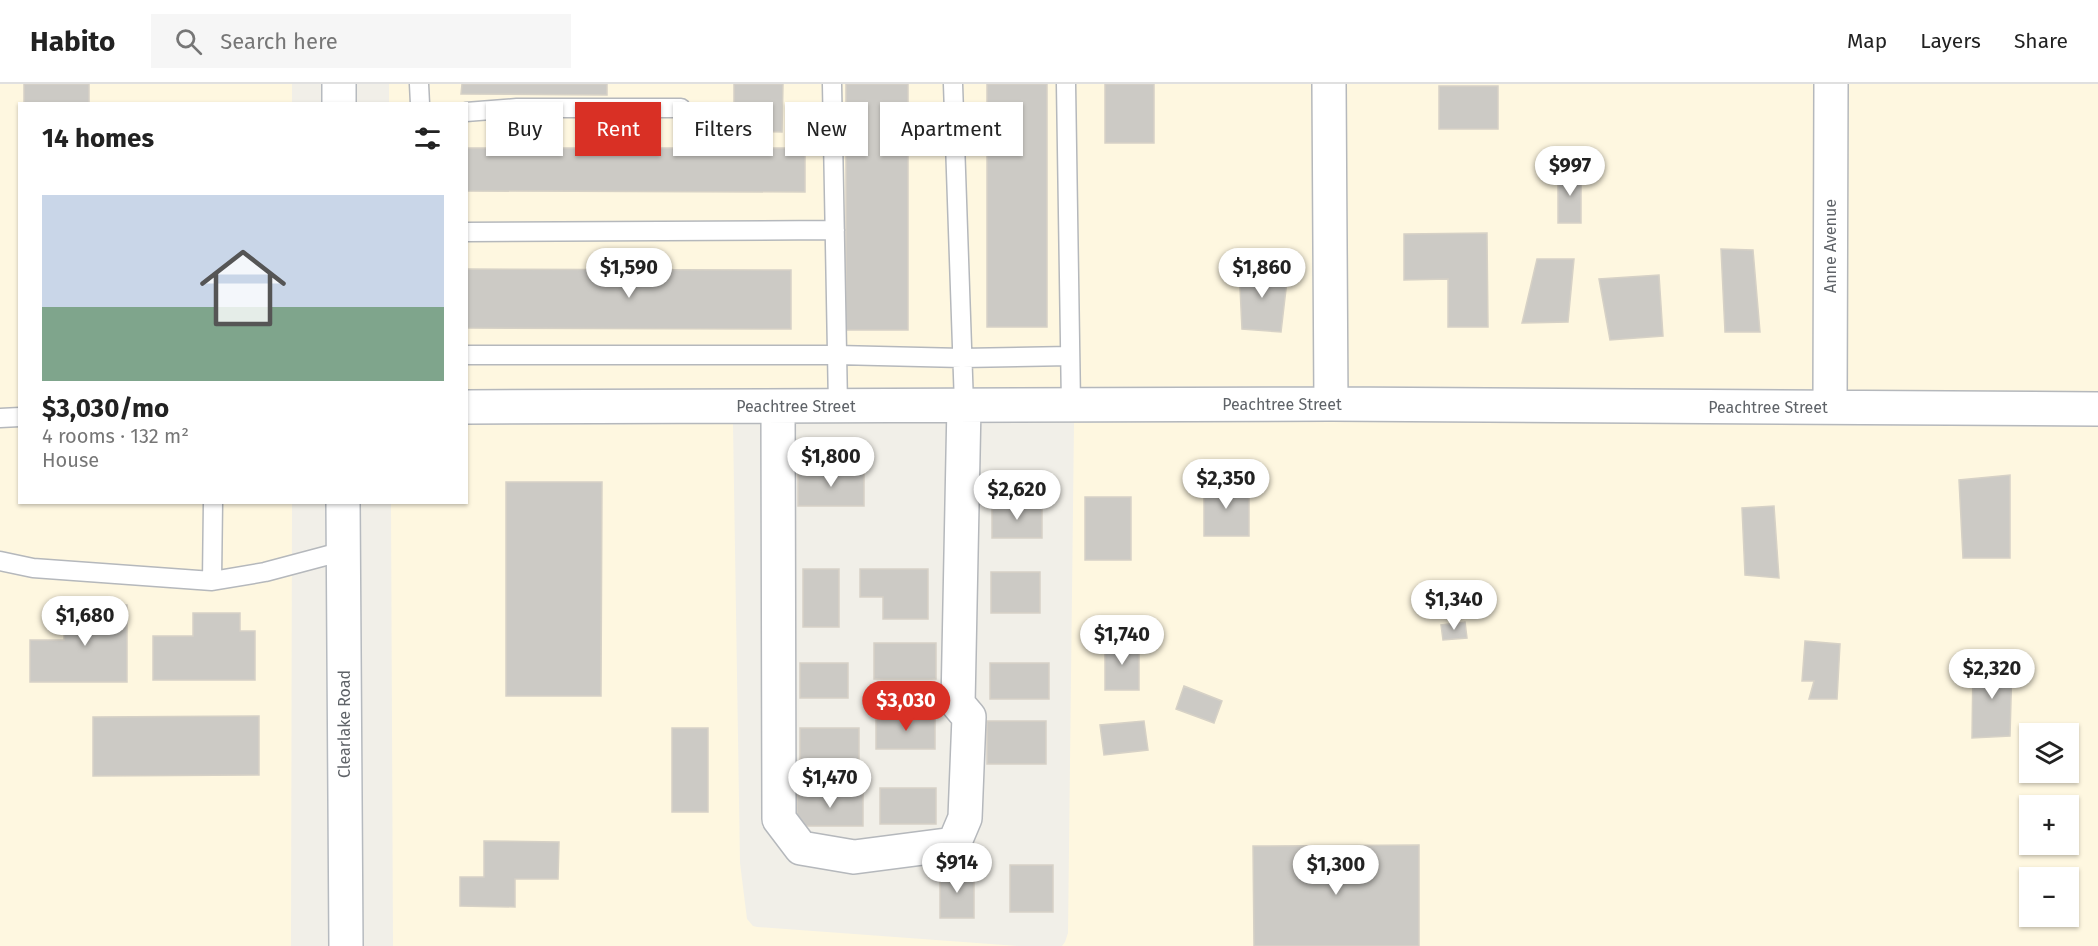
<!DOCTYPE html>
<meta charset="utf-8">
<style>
body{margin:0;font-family:"Fira Sans",sans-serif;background:#f6f6f6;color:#222;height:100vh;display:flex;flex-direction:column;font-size:22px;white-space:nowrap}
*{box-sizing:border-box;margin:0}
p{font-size:20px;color:#767676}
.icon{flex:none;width:33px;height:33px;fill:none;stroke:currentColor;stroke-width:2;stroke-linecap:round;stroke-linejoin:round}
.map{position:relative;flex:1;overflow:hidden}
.panel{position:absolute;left:18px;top:18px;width:450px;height:402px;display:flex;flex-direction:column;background:#fff;border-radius:0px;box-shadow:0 2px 4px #0004}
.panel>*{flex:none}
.guide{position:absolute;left:486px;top:18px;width:570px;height:54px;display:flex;gap:12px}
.fabs{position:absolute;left:2019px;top:639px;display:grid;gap:12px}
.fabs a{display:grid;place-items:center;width:60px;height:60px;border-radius:0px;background:#fff;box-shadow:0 2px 4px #0004;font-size:30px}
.price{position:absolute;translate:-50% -51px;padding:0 14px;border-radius:21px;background:#fff;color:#222;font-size:20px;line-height:39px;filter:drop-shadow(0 2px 3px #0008)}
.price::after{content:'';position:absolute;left:50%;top:36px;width:18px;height:14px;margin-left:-9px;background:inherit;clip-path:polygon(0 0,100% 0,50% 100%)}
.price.active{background:#d93025;color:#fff}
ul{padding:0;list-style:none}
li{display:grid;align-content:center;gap:12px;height:318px;padding:0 24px}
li+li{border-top:2px solid #e0e0e0}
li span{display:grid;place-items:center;height:186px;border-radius:0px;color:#555}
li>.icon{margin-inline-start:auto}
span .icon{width:108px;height:108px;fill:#fffc;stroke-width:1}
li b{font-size:26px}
h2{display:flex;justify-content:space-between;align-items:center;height:72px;padding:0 24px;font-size:26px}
.tag{padding:0 21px;border-radius:0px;background:#fff;box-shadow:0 2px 4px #0004;font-size:21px;line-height:54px}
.tag.active{background:#d93025;color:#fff}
header{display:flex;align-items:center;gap:36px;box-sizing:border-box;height:84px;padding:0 30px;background:#fff;border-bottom:2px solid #e0e0e0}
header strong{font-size:28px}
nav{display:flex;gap:33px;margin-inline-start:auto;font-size:21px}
.search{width:420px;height:54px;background:#f6f6f6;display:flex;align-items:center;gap:15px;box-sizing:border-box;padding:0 21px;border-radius:0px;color:#767676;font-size:22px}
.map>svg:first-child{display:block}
</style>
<header>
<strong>Habito</strong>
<div class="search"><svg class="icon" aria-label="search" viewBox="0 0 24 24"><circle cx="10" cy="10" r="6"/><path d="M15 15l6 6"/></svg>Search here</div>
<nav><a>Map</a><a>Layers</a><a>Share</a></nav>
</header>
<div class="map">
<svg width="2098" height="862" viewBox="0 0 2098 862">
<rect width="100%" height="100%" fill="#f1efe8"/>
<path fill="#fef7e0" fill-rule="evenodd" d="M0,0H292V19L20,20V418L292,419L291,862H0Z
M389,0H1314L1315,302L467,305L466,20L389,19Z
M1345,0H1815L1814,305L1347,302Z
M1846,0H2098V307L1846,306Z
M1331,338L2098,343V862H1062L1065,858L1068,849L1074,339ZM2030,650H2068V688H2030ZM2030,722H2068V760H2030ZM2030,794H2068V832H2030Z
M733,340L740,779L747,835L753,842L757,843L1019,862H393L391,419L466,418L467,341Z"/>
<path fill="#cccac5" stroke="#d6d1c6" stroke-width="1.5" d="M24,0H89V20H24Z
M462,0H607V11L461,10Z
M734,0H783L782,48L734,47Z
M846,0H908V246H846Z
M987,0H1047V243H987Z
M1105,0H1154V59H1105Z
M1439,2H1498V45H1439Z
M466,64H805V108L466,107Z
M1558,86H1581V139H1558Z
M1487,149L1488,243H1448V195L1404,196V150Z
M1721,165L1753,166L1760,248H1725Z
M1537,175H1574L1568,238L1522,239Z
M1239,183L1288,188L1281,248L1242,245Z
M466,185L791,186V245L466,244Z
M1659,191L1663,252L1610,256L1599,195Z
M798,385H864V422H798Z
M2010,391V474H1963L1959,396Z
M506,398H602L601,612H506Z
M1204,401H1249V452H1204Z
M1085,413H1131V476H1085Z
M992,420H1042V454H992Z
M1774,422L1779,494L1745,491L1742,424Z
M803,485H839V543H803Z
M860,485H928V535H883V513H860Z
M991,488H1040V529H991Z
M65,520L127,521V598H30V556H64Z
M193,529H240V547H255V596H153V552H193Z
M1465,538L1467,554L1443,556L1441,541Z
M1105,557H1139V606H1105Z
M1805,557L1840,560L1837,615H1809L1814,597H1802Z
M874,559H936V595H874Z
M800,579H848V614H800Z
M990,579H1049V615H990Z
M1973,580H2012L2010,652L1972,654Z
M1184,602L1222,617L1214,639L1176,625Z
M876,630H935V665H876Z
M259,632V691L93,692V633Z
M987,637H1046V680H987Z
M1144,637L1148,666L1104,671L1100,641Z
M672,644H708V728H672Z
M800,644H859V680H800Z
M880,704H936V740H880Z
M797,708H863V742H797Z
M484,757L559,758L558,795H515V823L460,822V793H484Z
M1419,761V862H1254L1253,762Z
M1010,781H1053V828H1010Z
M940,786H974V834H940Z"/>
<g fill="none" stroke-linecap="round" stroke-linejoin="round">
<defs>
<path id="service" d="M419,0L420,20
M832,0L838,322
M953,0L964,321
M1066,0L1071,321
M466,28L517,24H681
M466,148L835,146
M466,271H837L962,274L1070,272
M0,334L20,333
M0,477L33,484L212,497L265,488L344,467
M212,497L213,418"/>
<path id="minor" d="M1329,0L1331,320
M778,322L779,735L801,764L854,773L954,760L965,734L969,633L958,620L964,321
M466,323L1331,320L2098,325
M1830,323L1831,0"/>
<path id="secondary" d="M339,0V20
M343,418L346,862"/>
</defs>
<use href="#service" stroke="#b5b8bc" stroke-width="21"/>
<use href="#minor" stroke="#b5b8bc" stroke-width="36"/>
<use href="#secondary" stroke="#b6babf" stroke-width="36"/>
<use href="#service" stroke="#fff" stroke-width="18"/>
<use href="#minor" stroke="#fff" stroke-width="33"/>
<use href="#secondary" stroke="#fff" stroke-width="33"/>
</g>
<g text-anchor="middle" stroke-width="4.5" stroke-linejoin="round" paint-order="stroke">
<g font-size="16" fill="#5f6368" stroke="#fff">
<text transform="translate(1830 162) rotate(-90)" y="6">Anne Avenue</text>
<text x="1282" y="326">Peachtree Street</text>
<text x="796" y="328">Peachtree Street</text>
<text x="1768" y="329">Peachtree Street</text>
<text transform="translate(344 640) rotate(-90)" y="6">Clearlake Road</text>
</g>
</g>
</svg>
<div class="fabs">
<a><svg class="icon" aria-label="layers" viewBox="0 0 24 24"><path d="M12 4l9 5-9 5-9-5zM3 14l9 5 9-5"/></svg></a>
<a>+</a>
<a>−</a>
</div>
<b class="price" style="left:1570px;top:113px">$997</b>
<b class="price" style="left:629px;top:215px">$1,590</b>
<b class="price" style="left:1262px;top:215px">$1,860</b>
<b class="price" style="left:831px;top:404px">$1,800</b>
<b class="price" style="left:1226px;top:426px">$2,350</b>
<b class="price" style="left:1017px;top:437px">$2,620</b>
<b class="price" style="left:1454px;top:547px">$1,340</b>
<b class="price" style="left:85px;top:563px">$1,680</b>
<b class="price" style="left:1122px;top:582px">$1,740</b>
<b class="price" style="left:1992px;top:616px">$2,320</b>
<b class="price active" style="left:906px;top:648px">$3,030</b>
<b class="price" style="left:830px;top:725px">$1,470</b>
<b class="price" style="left:957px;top:810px">$914</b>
<b class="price" style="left:1336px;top:812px">$1,300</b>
<div class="guide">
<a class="tag">Buy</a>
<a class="tag active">Rent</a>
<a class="tag">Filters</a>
<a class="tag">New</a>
<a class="tag">Apartment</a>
</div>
<section class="panel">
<h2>14 homes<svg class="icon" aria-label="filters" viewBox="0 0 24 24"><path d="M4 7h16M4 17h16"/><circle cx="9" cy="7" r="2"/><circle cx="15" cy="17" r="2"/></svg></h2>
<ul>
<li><span style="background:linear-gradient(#c9d6e8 60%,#7fa58c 0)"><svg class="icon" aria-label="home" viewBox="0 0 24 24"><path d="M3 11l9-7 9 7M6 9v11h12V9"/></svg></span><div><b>$3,030/mo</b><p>4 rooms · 132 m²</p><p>House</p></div></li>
</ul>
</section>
</div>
